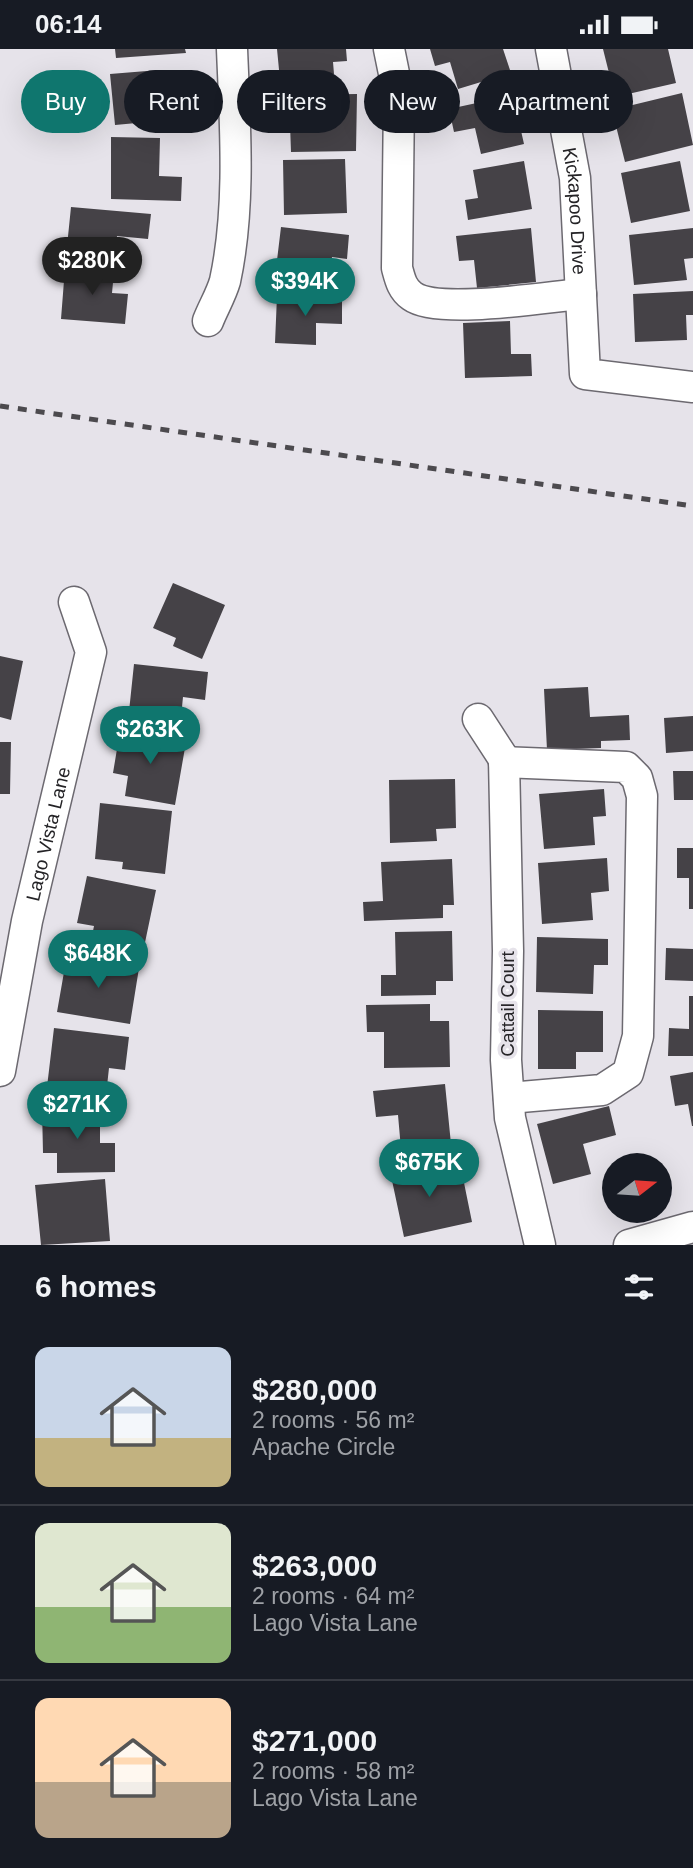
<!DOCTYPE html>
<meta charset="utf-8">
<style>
body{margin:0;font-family:Helvetica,sans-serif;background:#20242c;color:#f1f3f6;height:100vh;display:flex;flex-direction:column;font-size:26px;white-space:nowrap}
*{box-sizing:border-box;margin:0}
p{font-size:23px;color:#9ea1a6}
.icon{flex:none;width:38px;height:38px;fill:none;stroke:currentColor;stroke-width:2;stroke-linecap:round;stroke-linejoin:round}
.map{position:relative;height:1196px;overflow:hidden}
.details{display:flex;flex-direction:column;background:#171b24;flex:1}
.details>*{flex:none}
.guide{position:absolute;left:21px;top:21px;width:651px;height:63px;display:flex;gap:14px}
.needle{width:46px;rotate:73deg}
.tools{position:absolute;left:602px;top:1104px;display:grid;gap:14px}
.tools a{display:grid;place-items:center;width:70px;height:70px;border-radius:50%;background:#171b24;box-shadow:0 7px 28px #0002;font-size:35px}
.price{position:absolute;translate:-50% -60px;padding:0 16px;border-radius:24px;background:#0f766e;color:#fff;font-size:23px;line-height:46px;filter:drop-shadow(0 2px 4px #0008)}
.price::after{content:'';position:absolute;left:50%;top:42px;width:21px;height:16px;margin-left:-10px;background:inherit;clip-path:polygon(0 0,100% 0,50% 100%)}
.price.current{background:#222;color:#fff}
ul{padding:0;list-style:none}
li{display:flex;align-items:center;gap:21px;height:175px;padding:0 35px}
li+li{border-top:2px solid #363941}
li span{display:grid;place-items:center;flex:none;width:196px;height:140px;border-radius:14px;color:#555}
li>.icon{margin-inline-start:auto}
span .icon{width:84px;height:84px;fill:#fffc;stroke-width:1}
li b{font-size:30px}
h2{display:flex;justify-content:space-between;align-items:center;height:84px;padding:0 35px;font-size:30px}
.chip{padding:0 24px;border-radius:32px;background:#171b24;box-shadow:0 7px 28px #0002;font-size:24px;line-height:63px}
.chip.current{background:#0f766e;color:#fff}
.status{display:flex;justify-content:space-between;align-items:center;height:49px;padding:0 35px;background:#171b24;direction:ltr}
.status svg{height:19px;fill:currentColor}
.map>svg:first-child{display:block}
</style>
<div class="status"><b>06:14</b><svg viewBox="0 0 49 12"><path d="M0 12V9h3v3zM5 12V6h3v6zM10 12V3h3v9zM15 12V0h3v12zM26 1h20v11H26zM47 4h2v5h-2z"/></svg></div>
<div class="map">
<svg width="693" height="1196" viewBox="0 0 693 1196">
<rect width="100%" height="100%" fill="#e6e3ea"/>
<path fill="#454247" d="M115,0H185L186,4L116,9Z
M277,0H346L347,12L333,13L334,25L280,31Z
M430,0H503L511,24L458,40L450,13L435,17Z
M603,0H668L676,34L615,48Z
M159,21L162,49L189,47L191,69L115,76L110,25Z
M682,44L693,96L625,113L612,61Z
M357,45L356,102L291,103L289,46Z
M513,46L524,95L481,105L475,79L454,83L449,60Z
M111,88L160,89L159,127L182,128L181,152L111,150Z
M345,110L347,164L284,166L283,111Z
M524,112L532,160L468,171L465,151L478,149L473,121Z
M680,112L690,162L631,174L621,124Z
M71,158L151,165L148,190L117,187L115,211L66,207Z
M281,178L349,186L347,210L332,208L329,234L275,228Z
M531,179L536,233L477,239L474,211L459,212L456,187Z
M693,179V209L684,210L687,231L634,236L629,186Z
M65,219L114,223L112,244L128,245L125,275L61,270Z
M693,242V266H686L687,291L635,293L633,245Z
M277,247L342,249V275L316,274V296L275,294Z
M510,272L511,305H531L532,327L465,329L463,274Z
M173,534L225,556L202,610L173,597L176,589L153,579Z
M0,607L23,612L11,671L0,668Z
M134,615L208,623L205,651L183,648L180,678L128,672Z
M588,638L590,668L629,666L630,691L601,692V699L547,701L544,640Z
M693,667V702L666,704L664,669Z
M120,682L186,693L175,756L125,747L128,727L113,724Z
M0,693H11L10,745H0Z
M673,722H693V751H674Z
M455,730L456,779L436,780L437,792L390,794L389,731Z
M604,740L606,767L593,768L595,796L544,800L539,745Z
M100,754L172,762L165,825L122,820L123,813L95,810Z
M677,799H693V860H689V829H677Z
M607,809L609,842L591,844L593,871L542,875L538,814Z
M452,810L454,856H443V869L364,872L363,853L383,852L381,813Z
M87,827L156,841L143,903L91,892L94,877L77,874Z
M452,882L453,932H436V946L381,947V926H396L395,883Z
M537,888L608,890V916H594L593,945L536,943Z
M666,899L693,900V932L665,931Z
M67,906L139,919L130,975L57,963Z
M689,947H693V1007H668L669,979L689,980Z
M430,955V972H449L450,1018L384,1019V983H367L366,956Z
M538,961L603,962V1003H576V1020H538Z
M54,979L129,988L125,1021L109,1019L106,1046L47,1038Z
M693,1023V1077H692L688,1055L675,1057L670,1027Z
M445,1035L451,1095L401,1100L398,1066L376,1068L373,1042Z
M609,1057L616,1086L583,1095L591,1125L553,1135L537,1075Z
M42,1059H100V1094H115V1123L57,1124V1104H43Z
M438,1111L441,1129L462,1124L472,1173L404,1188L390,1122Z
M105,1130L110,1192L41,1196L35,1136Z"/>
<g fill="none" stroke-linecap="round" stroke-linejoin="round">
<defs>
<g id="minor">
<path d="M389,0L399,49L397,219C400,230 402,240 412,247C438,266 546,248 581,245"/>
<path id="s1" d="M551,0L575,129L585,325L693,338"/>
<path d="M208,272C213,259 221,246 225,232C241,158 235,75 232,0"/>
<path d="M478,670L504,710L508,902L506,1011L510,1069L540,1196"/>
<path d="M504,713L626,718L637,729L642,747L638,987L628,1024L602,1041L509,1049"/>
<path id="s2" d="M0,1022L27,872L91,603L74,553"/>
<path d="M629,1196L693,1178"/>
</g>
</defs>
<use href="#minor" stroke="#6c6970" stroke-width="33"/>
<use href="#minor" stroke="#fff" stroke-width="30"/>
<path stroke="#4c4a4e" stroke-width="5" stroke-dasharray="9 9" stroke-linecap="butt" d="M0,357L693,457"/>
</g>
<g text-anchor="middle" stroke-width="7" stroke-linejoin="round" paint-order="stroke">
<g font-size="19" fill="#242326" stroke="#e6e3ea">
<text dy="7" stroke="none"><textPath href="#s1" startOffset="164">Kickapoo Drive</textPath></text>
<text dy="7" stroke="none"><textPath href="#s2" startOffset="242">Lago Vista Lane</textPath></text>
<text transform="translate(507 955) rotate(-90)" y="7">Cattail Court</text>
</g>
</g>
</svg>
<div class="tools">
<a><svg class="needle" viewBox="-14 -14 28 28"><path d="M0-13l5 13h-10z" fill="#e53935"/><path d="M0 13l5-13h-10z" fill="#9ea1a6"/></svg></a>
</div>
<b class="price current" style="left:92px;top:248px">$280K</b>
<b class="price" style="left:305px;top:269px">$394K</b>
<b class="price" style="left:150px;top:717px">$263K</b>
<b class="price" style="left:98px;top:941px">$648K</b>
<b class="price" style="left:77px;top:1092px">$271K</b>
<b class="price" style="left:429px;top:1150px">$675K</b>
<div class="guide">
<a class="chip current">Buy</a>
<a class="chip">Rent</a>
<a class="chip">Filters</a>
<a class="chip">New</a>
<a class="chip">Apartment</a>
</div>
</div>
<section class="details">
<h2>6 homes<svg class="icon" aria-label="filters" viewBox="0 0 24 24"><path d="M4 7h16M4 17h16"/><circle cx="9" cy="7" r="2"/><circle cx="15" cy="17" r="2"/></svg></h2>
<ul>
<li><span style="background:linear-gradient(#c9d6e8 65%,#c2b280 0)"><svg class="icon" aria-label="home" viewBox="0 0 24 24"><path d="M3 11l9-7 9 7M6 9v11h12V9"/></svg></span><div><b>$280,000</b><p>2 rooms · 56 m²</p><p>Apache Circle</p></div></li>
<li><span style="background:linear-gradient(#dfe7d0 60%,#8fb573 0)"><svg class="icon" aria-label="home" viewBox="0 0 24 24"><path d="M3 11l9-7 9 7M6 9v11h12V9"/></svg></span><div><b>$263,000</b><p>2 rooms · 64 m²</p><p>Lago Vista Lane</p></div></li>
<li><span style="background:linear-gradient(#ffd9b3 60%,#b9a48a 0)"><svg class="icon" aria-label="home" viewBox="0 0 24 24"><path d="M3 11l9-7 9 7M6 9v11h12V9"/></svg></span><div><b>$271,000</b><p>2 rooms · 58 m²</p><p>Lago Vista Lane</p></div></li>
</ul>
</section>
